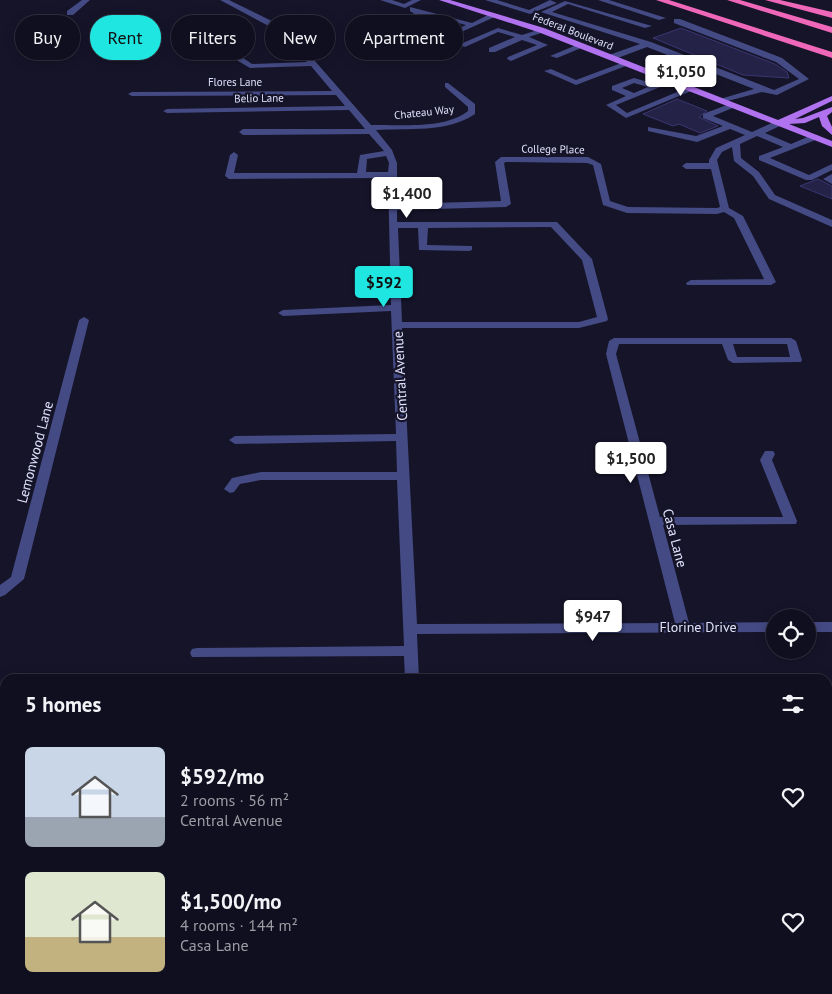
<!DOCTYPE html>
<meta charset="utf-8">
<style>
body{margin:0;font-family:"PT Sans",sans-serif;background:#191828;color:#f1f3f6;height:100vh;display:flex;flex-direction:column;font-size:19px;white-space:nowrap}
*{box-sizing:border-box;margin:0}
p{font-size:16px;color:#9c9ca4}
.icon{flex:none;width:28px;height:28px;fill:none;stroke:currentColor;stroke-width:2;stroke-linecap:round;stroke-linejoin:round}
.map{position:relative;flex:1;overflow:hidden}
.drawer{position:absolute;left:0px;top:674px;width:832px;height:321px;display:flex;flex-direction:column;background:#100f1f;border-radius:15px 15px 0 0;box-shadow:0 2px 12px #0003,0 0 0 1px #302f3d}
.drawer>*{flex:none}
.banner{position:absolute;left:15px;top:15px;width:500px;height:45px;display:flex;gap:10px}
.fabs{position:absolute;left:766px;top:609px;display:grid;gap:10px}
.fabs a{display:grid;place-items:center;width:50px;height:50px;border-radius:50%;background:#100f1f;box-shadow:0 2px 12px #0003,0 0 0 1px #302f3d;font-size:25px}
.price{position:absolute;translate:-50% -42px;padding:0 11px;border-radius:5px;background:#fff;color:#222;font-size:16px;line-height:32px;filter:drop-shadow(0 1px 2px #0008)}
.price::after{content:'';position:absolute;left:50%;top:30px;width:15px;height:11px;margin-left:-8px;background:inherit;clip-path:polygon(0 0,100% 0,50% 100%)}
.price.on{background:#20e6e1;color:#111}
ul{padding:0;list-style:none}
li{display:flex;align-items:center;gap:15px;height:125px;padding:0 25px}
li span{display:grid;place-items:center;flex:none;width:140px;height:100px;border-radius:8px;color:#555}
li>.icon{margin-inline-start:auto}
span .icon{width:60px;height:60px;fill:#fffc;stroke-width:1}
li b{font-size:21px}
h2{display:flex;justify-content:space-between;align-items:center;height:60px;padding:0 25px;font-size:21px}
.tag{padding:0 18px;border-radius:22px;background:#100f1f;box-shadow:0 2px 12px #0003,0 0 0 1px #302f3d;font-size:18px;line-height:45px}
.tag.on{background:#20e6e1;color:#111}
.map>svg:first-child{display:block}
</style>
<div class="map">
<svg width="832" height="994" viewBox="0 0 832 994">
<rect width="100%" height="100%" fill="#151429"/>
<path fill="#252248" stroke="#3a3671" d="M681,28L775,64L787,72L789,78L743,75L653,38Z
M677,99L707,111L699,117L718,126L700,133L679,124L673,126L643,114Z
M818,179L832,186V199L800,186Z"/>
<g fill="none" stroke-linecap="round" stroke-linejoin="round">
<path fill="#444a83" fill-rule="evenodd" d="M82,0H90L73,15H67V11Z
M220,0H229L286,28L371,125C401,124 443,130 468,111V107L445,87V83H448L475,104V114C448,133 407,128 376,130L392,150L397,163V204L501,201L495,162L501,157H588L601,164L610,201L628,207L717,208L720,207L711,169H686L682,166L686,163H709V160L716,148L745,135L730,129L697,142L648,131V127L696,136L723,126L703,118V114L732,103H735V107L713,116L752,132L776,121H782V125L765,133L791,144L812,135H818V139L770,158L809,175L832,164V170L812,180H806L759,160V156L783,147L757,136L740,144L741,158L759,172L775,195L832,220V227L769,199L753,176L734,161L732,147L722,152L717,160L729,208L743,216L776,282L771,285H687L686,283L691,280L764,279L734,218L724,212L717,214L627,213L603,205L593,165L587,163L506,162L504,163L511,204L506,207L397,210V222H557L592,259L608,319L607,321L579,328H402L417,624L675,623L606,354L609,341L614,338H791L796,341L802,360L801,362L733,363L728,360L722,344H619L616,354L660,517H783L760,460L765,451H773L775,454L772,460L797,521L796,524L663,525L689,623L775,622V632L417,634L419,679H405L404,656L192,657L190,653L192,649L197,648L404,646L397,480H261L240,484L234,492L230,493L224,489L232,478L261,472H397L396,441L235,444L229,440L235,436L396,434L391,311L283,316L278,313L283,310L391,305L388,178L229,179L225,176L230,155L234,152L238,155L234,173H357L360,155L384,151L369,134L243,135L239,132L243,129H365L349,110L167,113L163,111L167,109L345,106L336,95L132,96L128,94L132,92L332,91L311,66L250,68L228,55L210,51L187,52V48H190L210,47L233,51L252,64L307,62L280,32ZM386,156L389,163L388,172H366L367,159ZM551,227L582,260L597,317L579,322H402L398,228H418L419,250L469,251L472,250V246L427,245L428,228ZM733,344H787L790,357H737Z
M380,0H392L404,4L412,0H421L405,8Z
M485,0H497L529,10L550,0L557,3L530,14Z
M598,0H609L666,18L659,20Z
M565,1L652,26L645,28L568,4L552,12L651,42L774,90L799,79L776,62L674,23V19H680L782,58L809,79L777,95L762,92L720,103V99L754,89L647,47L615,59H609V55L640,44L541,12Z
M410,7L472,23L492,13L499,15L448,38L410,11ZM424,14L466,25L449,33Z
M498,28L522,35L544,28V32L529,37L548,45L511,61L507,59L508,57L537,45L522,40L495,52H489V48L515,37L498,32L465,47L458,45Z
M579,44L586,46L557,58L550,56Z
M624,62L631,64L576,85L544,71L551,69L576,80Z
M634,78L655,84L671,79L675,81L616,105L627,113L689,87L696,89L626,118L606,105L626,96L612,90V86ZM634,83L648,87L634,93L622,88Z
M832,174V184L823,179Z
M84,317L89,320L24,579L5,595L0,597V585L11,577L79,320Z
M808,622H832V632H808Z
M0,713H5V725H0Z
M5,747V776L0,778V749Z
M5,983V990H16L15,994H0V986Z
M416,990H434V994H416Z
M690,990H708L709,994H691Z"/>
<path fill="#b072ef" fill-rule="evenodd" d="M439,0H450L544,28L778,120L832,96V101L795,119L803,118L832,107V112L827,116L832,127V135L822,126L819,117L805,123L789,124L832,141V147L538,32Z"/>
<path fill="#ee67b9" fill-rule="evenodd" d="M656,0H669L832,52V58Z
M727,0H740L832,27V33Z
M765,0H780L832,12V18Z"/>
</g>
<g text-anchor="middle" stroke-width="4.5" stroke-linejoin="round" paint-order="stroke">
<g font-size="11" fill="#dfe0fb" stroke="#151429">
<text transform="translate(573 31) rotate(21)" y="4">Federal Boulevard</text>
<text x="235" y="86">Flores Lane</text>
<text transform="translate(259 98) rotate(-1)" y="4">Belio Lane</text>
<text transform="translate(424 112) rotate(-6)" y="4">Chateau Way</text>
<text transform="translate(553 149) rotate(1)" y="4">College Place</text>
</g>
<g font-size="14" fill="#dfe0fb" stroke="#151429">
<text transform="translate(400 376) rotate(-93)" y="5">Central Avenue</text>
<text transform="translate(35 452) rotate(-75)" y="5">Lemonwood Lane</text>
<text transform="translate(675 538) rotate(75)" y="5">Casa Lane</text>
<text x="698" y="632">Florine Drive</text>
</g>
</g>
</svg>
<div class="fabs">
<a><svg class="icon" aria-label="locate" viewBox="0 0 24 24"><circle cx="12" cy="12" r="6"/><path d="M12 2v4M12 18v4M2 12h4M18 12h4"/></svg></a>
</div>
<b class="price" style="left:681px;top:97px">$1,050</b>
<b class="price" style="left:407px;top:219px">$1,400</b>
<b class="price on" style="left:384px;top:308px">$592</b>
<b class="price" style="left:631px;top:484px">$1,500</b>
<b class="price" style="left:593px;top:642px">$947</b>
<div class="banner">
<a class="tag">Buy</a>
<a class="tag on">Rent</a>
<a class="tag">Filters</a>
<a class="tag">New</a>
<a class="tag">Apartment</a>
</div>
<section class="drawer">
<h2>5 homes<svg class="icon" aria-label="filters" viewBox="0 0 24 24"><path d="M4 7h16M4 17h16"/><circle cx="9" cy="7" r="2"/><circle cx="15" cy="17" r="2"/></svg></h2>
<ul>
<li><span style="background:linear-gradient(#c9d6e8 70%,#9aa5b1 0)"><svg class="icon" aria-label="home" viewBox="0 0 24 24"><path d="M3 11l9-7 9 7M6 9v11h12V9"/></svg></span><div><b>$592/mo</b><p>2 rooms · 56 m²</p><p>Central Avenue</p></div><svg class="icon" aria-label="heart" viewBox="0 0 24 24"><path d="M12 20l-8-8c-3-5 5-10 8-4 3-6 11-1 8 4z"/></svg></li>
<li><span style="background:linear-gradient(#dfe7d0 65%,#c2b280 0)"><svg class="icon" aria-label="home" viewBox="0 0 24 24"><path d="M3 11l9-7 9 7M6 9v11h12V9"/></svg></span><div><b>$1,500/mo</b><p>4 rooms · 144 m²</p><p>Casa Lane</p></div><svg class="icon" aria-label="heart" viewBox="0 0 24 24"><path d="M12 20l-8-8c-3-5 5-10 8-4 3-6 11-1 8 4z"/></svg></li>
</ul>
</section>
</div>
